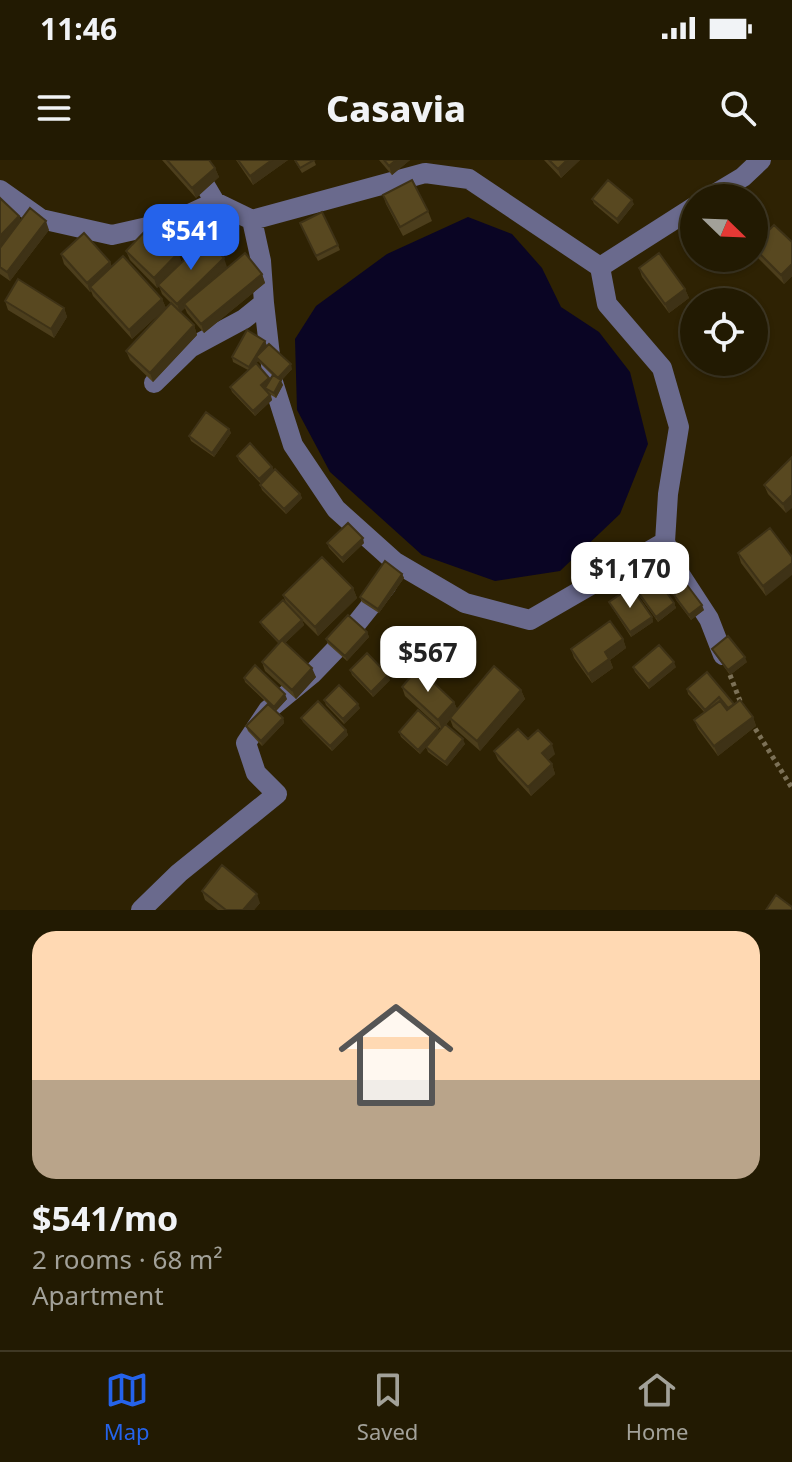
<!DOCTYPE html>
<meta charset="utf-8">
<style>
body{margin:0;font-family:"Noto Sans",sans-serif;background:#2e2711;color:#f1f3f6;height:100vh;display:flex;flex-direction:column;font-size:30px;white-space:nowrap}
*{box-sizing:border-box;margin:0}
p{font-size:26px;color:#a2a199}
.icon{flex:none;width:44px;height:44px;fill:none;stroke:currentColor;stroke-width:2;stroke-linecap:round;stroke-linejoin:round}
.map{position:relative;height:750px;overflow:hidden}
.panel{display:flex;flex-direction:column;background:#221a02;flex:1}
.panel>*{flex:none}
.needle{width:52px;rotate:113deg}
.controls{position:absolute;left:680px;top:24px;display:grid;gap:16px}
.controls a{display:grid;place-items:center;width:88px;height:88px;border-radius:50%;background:#221a02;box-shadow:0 2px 6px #0004,0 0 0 2px #3f3824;font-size:40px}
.price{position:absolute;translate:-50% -68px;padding:0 18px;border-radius:16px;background:#fff;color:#222;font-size:26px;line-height:52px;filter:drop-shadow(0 2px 4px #0008)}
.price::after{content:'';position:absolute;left:50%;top:48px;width:24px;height:18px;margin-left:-12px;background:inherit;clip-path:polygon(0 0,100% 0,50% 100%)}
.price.active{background:#2563eb;color:#fff}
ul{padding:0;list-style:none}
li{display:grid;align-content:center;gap:16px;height:424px;padding:0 32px}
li+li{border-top:2px solid #3f3824}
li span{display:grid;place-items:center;height:248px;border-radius:24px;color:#555}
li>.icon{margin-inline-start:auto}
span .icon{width:144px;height:144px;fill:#fffc;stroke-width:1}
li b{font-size:34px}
.status{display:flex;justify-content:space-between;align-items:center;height:56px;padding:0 40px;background:#221a02;direction:ltr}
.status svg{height:22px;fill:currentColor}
header{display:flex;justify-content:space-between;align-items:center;height:104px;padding:0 32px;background:#221a02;font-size:36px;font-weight:800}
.menu{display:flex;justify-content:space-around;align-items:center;height:112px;border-top:2px solid #3f3824;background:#221a02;font-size:22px;color:#a2a199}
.menu a{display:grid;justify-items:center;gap:4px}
.menu .active{color:#2563eb}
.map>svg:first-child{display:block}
</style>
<div class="status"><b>11:46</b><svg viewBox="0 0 49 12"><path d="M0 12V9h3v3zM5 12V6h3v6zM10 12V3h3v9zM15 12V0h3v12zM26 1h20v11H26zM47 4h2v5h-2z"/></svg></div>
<header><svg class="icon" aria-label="menu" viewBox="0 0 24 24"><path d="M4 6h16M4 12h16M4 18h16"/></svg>Casavia<svg class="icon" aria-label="search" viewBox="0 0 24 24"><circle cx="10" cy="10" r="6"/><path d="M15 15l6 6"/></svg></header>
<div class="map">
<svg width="792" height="750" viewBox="0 0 792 750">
<rect width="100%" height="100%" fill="#2e2203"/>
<path fill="#0a0524" d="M468,57L512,74L542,108L561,147L599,172L630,212L648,284L620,354L560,411L495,421L422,395L330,312L297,250L295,179L316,146L387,94Z"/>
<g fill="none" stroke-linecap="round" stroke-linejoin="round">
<path stroke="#7c7157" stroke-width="5" stroke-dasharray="4 4" stroke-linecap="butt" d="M730,515L742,546
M751,562L792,628"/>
<path stroke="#6a6a8d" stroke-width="20" d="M0,30L41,59L112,75L174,61L215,42
M708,38L743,17L761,0
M252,60L425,13L469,19L600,107L694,47
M600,107L607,144L662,208L679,267L668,334L665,382L681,416L709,459L723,495
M264,143L273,222L293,285L336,349L395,402L465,443L530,460L665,382
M154,223L190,188L244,159L264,143L261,101L252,60L215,42L190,0
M141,750L179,713L277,634L256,613L246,583L268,550L312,514L337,488L387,425"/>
</g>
<path fill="#4c3e1c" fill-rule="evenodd" d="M162,0H209L215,8L219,17L196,38Z
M236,0H288L253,25Z
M294,0H314L316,5L302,13Z
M379,0H410L392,15Z
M544,0H580L561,18Z
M383,35L428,51L432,61L403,76L386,44Z
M0,38L19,56L21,61L49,70L10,121L0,114Z
M592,39L634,44L618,64L594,44Z
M302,68L338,85L340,90L318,101Z
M792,82V116L784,124L756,96L754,85Z
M126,91L178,93L182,103L227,107L262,114L265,123L204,173L187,153L185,148L180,152L194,165L197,175L153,222L130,200L126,191L175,147L162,134L159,126L157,128L130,100Z
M61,94L110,102L112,107L162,139L166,148L132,179L93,136L91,131L90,132L64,104Z
M639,108L685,129L689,138L669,153L642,117Z
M5,141L64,148L67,157L54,178L8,150Z
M265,181L267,186L292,209L281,221L283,225L276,238L271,235L272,240L255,256L232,232L230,227L248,210L233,202L232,197ZM258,201L273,216L270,220L256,204Z
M229,269L231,273L214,297L191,281L189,276Z
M237,296L272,307L274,311L300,334L302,338L286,354L262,330L260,325L261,324L239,301Z
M792,297L786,353L768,334L764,325Z
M770,368L766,436L741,403L738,393Z
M327,383H364L343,403L329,388Z
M654,408L685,426L672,435L655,412Z
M402,414L404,418L379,453L362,442L360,437Z
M353,428L357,438L318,476L302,460L304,465L285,483L316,517L296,539L265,511L262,502L279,484L262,466L260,462L286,443L283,435Z
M636,429L674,443L676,448L658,462L638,434Z
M674,435L704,450L691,460L676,440Z
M609,442L652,457L653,462L631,477L611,446Z
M367,472L369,477L347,501L328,484L326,479Z
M623,479L626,488L610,500L613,508L592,523L574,498L571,489Z
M712,489L747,502L730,515L714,493Z
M633,507H676L649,529L635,512Z
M350,510L390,520L373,537L352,515Z
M707,512L734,544L753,557L756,566L718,596L698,569L694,560L704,552L688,534L687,529Z
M244,518L287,539L276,551L283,558L284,563L262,586L248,571L246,566L268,544L245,522Z
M402,527L454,542L457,549L521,530L525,539L480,591L453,567L450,559L446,565L465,584L447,606L428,592L426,587L420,594L401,577L399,572L439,571L441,569L405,536Z
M324,540L360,548L344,564L326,545Z
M301,558L346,570L348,575L332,591L303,562Z
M528,579L555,594L548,600L552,604L555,614L531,636L498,600L494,591Z
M202,731L260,743L254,750H218L205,740Z"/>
<path fill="#3e3216" d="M272,0H288L253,25L250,16Z
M396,0H410L392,15L389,6Z
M567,0H580L561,18L558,9Z
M215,8L219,17L196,38L192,28Z
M632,40L634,44L618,64L617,59Z
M19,56L22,65L0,89V76Z
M46,61L49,70L10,121L7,112Z
M178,93L182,103L157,128L154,118Z
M224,98L227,107L184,144L185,148L180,153L177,144Z
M110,102L113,111L90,127L91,131L90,132L87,123Z
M792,104V116L784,124L781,115Z
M262,114L265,123L204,173L201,164Z
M685,129L689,138L669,153L665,144Z
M162,139L166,148L132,179L129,170Z
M64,148L67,157L54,178L51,169Z
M194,165L197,175L153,222L150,213Z
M265,181L267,186L256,197L258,201L251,212L249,207Z
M291,204L292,209L281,221L283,225L276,238L274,233L278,218Z
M269,218L271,222L263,230L261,225Z
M270,235L272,240L255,256L253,251Z
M229,269L231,273L214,297L212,293Z
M272,307L274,312L261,324L259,319Z
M300,334L302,338L286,354L284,349Z
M792,335V348L786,353L783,344Z
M363,378L364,383L343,403L342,398Z
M792,403V415L766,436L763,426Z
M402,414L404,418L379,453L378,449Z
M683,421L685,426L672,435L670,430Z
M353,428L357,438L318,476L315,467Z
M674,443L676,448L658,462L656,457Z
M702,445L704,450L691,460L689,455Z
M652,457L653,462L631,477L630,472Z
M302,460L304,465L281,487L279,482Z
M367,472L369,477L347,501L345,496Z
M623,479L626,488L610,500L613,508L592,523L588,514L605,492Z
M745,497L747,502L730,515L728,510Z
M674,502L676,507L649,529L648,524Z
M312,508L316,517L296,539L292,530Z
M388,515L390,520L373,537L371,532Z
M521,530L525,539L480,591L477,581Z
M285,534L287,539L276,551L274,547Z
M454,542L458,551L442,569L438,560Z
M358,544L360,548L344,564L343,559Z
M753,557L756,566L718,596L714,586Z
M283,558L284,563L262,586L261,581Z
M438,568L439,573L420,594L418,590Z
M346,570L348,575L332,591L330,586Z
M463,579L465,584L447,606L445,602Z
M552,584L555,594L545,603L542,593Z
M552,604L555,614L531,636L528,627Z
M257,734L260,743L254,750H243Z"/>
<path fill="#584820" stroke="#3e3216" stroke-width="2" d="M167,0H209L215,8L192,28Z
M238,0H272L250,16Z
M295,0H314L300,8Z
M384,0H396L389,6Z
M549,0H567L558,9Z
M412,20L428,51L400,67L383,35Z
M608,20L632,40L617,59L592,39Z
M0,38L19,56L0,76Z
M30,48L46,61L7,112L0,107V88Z
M322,52L338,85L316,96L300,63Z
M774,65L792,82V104L781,115L754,88V85Z
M150,66L178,93L154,118L126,91Z
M84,73L110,102L87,123L61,94Z
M206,79L224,98L177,144L158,125Z
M245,93L262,114L201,164L184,144Z
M659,93L685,129L665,144L639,108Z
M123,96L162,139L129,170L90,127Z
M18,119L64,148L51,169L5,141Z
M171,143L194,165L150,213L126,191Z
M247,170L265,181L249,207L232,197Z
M269,184L291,204L278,218L256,197Z
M256,203L269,218L261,225L270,235L253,251L230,227Z
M273,215L281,220L274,233L265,228Z
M206,252L229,269L212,293L189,276Z
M250,283L272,307L259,319L237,296Z
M792,297V335L783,344L764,325Z
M275,309L300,334L284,349L260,325Z
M348,363L363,378L342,398L327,383Z
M770,368L792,397V403L763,426L738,393Z
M322,397L353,428L315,467L283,435Z
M667,398L683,421L670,430L654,408Z
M385,401L402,414L378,449L360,437Z
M655,416L674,443L656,457L636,429Z
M687,425L702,445L689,455L674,435Z
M631,427L652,457L630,472L609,442Z
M283,440L302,460L279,482L260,462Z
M348,455L367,472L345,496L326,479Z
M610,461L623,479L605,492L609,499L588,514L571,489Z
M728,476L745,497L728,510L712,489Z
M282,480L312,508L292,530L262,502Z
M659,485L674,502L648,524L633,507Z
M367,493L388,515L371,532L350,510Z
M255,505L285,534L274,547L244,518Z
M494,506L521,530L477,581L450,558Z
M418,508L454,542L438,560L402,527Z
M707,512L734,544L728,548L719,537L705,550L687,529Z
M339,525L358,544L343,559L324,540Z
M740,540L753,557L714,586L694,560L720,541L727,550Z
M318,541L346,570L330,586L301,558Z
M268,544L283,558L261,581L246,566Z
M418,550L438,568L418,590L399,572Z
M445,564L463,579L445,602L426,587Z
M518,569L528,579L538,570L552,584L542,593L552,604L528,627L494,591Z
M222,705L257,734L243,750H226L202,731Z
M776,735L792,747V750H766Z"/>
</svg>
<div class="controls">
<a><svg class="needle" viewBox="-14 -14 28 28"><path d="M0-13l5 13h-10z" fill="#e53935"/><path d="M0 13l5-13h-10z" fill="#a2a199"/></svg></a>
<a><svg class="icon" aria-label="locate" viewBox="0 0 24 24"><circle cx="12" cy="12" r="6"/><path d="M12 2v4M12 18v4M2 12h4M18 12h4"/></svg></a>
</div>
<b class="price active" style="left:191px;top:112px">$541</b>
<b class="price" style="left:630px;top:450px">$1,170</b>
<b class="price" style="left:428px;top:534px">$567</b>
</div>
<section class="panel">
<ul>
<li><span style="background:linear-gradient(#ffd9b3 60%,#b9a48a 0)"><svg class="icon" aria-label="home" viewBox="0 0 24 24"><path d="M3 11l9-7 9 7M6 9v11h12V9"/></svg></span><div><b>$541/mo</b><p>2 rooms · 68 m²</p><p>Apartment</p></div></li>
</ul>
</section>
<nav class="menu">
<a class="active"><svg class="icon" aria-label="map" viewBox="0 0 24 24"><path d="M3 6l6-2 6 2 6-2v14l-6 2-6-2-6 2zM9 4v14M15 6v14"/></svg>Map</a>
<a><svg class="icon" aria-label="saved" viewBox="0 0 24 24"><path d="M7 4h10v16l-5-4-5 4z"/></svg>Saved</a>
<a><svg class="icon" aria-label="home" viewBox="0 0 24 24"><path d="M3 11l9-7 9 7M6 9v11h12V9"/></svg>Home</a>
</nav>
